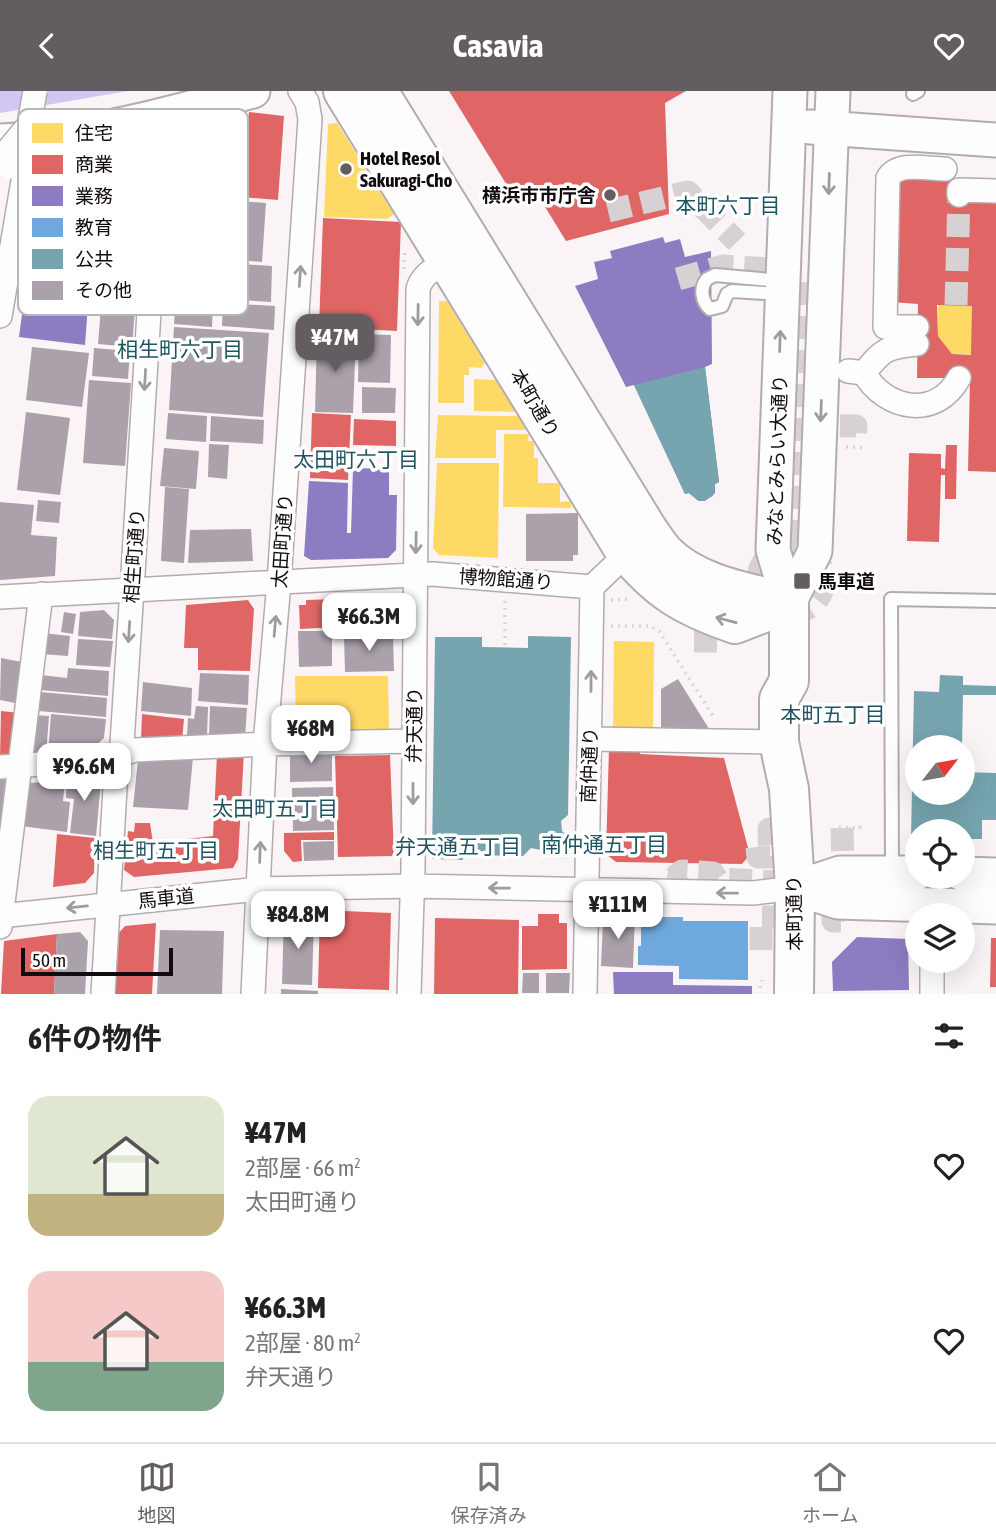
<!DOCTYPE html>
<html lang="ja">
<meta charset="utf-8">
<style>
body{margin:0;font-family:"Asap Condensed","Noto Sans JP",sans-serif;background:#f6f6f6;color:#222;height:100vh;display:flex;flex-direction:column;font-size:26px;white-space:nowrap}
*{box-sizing:border-box;margin:0}
p{font-size:23px;color:#767676}
.icon{flex:none;width:38px;height:38px;fill:none;stroke:currentColor;stroke-width:2;stroke-linecap:round;stroke-linejoin:round}
.map{position:relative;height:903px;overflow:hidden}
.panel{display:flex;flex-direction:column;background:#fff;flex:1}
.panel>*{flex:none}
.needle{width:46px;rotate:59deg}
.buttons{position:absolute;left:905px;top:644px;display:grid;gap:14px}
.buttons a{display:grid;place-items:center;width:70px;height:70px;border-radius:50%;background:#fff;box-shadow:0 7px 28px #0002;font-size:35px}
.scale{position:absolute;left:21px;bottom:18px;width:152px;box-sizing:border-box;padding-left:7px;border:4px solid #110a0e;border-top:0;font-size:19px;line-height:24px;white-space:nowrap;color:#110a0e;-webkit-text-stroke:5px #fff;paint-order:stroke}
.price{position:absolute;translate:-50% -60px;padding:0 16px;border-radius:14px;background:#fff;color:#222;font-size:23px;line-height:46px;filter:drop-shadow(0 2px 4px #0008)}
.price::after{content:'';position:absolute;left:50%;top:42px;width:21px;height:16px;margin-left:-10px;background:inherit;clip-path:polygon(0 0,100% 0,50% 100%)}
.price.current{background:#635c60;color:#fff}
ul{padding:0;list-style:none}
li{display:flex;align-items:center;gap:21px;height:175px;padding:0 28px}
li span{display:grid;place-items:center;flex:none;width:196px;height:140px;border-radius:21px;color:#555}
li>.icon{margin-inline-start:auto}
span .icon{width:84px;height:84px;fill:#fffc;stroke-width:1}
li b{font-size:30px}
h2{display:flex;justify-content:space-between;align-items:center;height:84px;padding:0 28px;font-size:30px}
header{display:flex;justify-content:space-between;align-items:center;height:91px;padding:0 28px;background:#635c60;color:#fff;font-size:32px;font-weight:700}
.menu{display:flex;justify-content:space-around;align-items:center;height:98px;border-top:2px solid #e0e0e0;background:#fff;font-size:19px;color:#767676}
.menu a{display:grid;justify-items:center;gap:4px}
.menu .current{color:#635c60}
.map>svg:first-child{display:block}
</style>
<header><svg class="icon" aria-label="back" viewBox="0 0 24 24"><path d="M15 5l-7 7 7 7"/></svg>Casavia<svg class="icon" aria-label="heart" viewBox="0 0 24 24"><path d="M12 20l-8-8c-3-5 5-10 8-4 3-6 11-1 8 4z"/></svg></header>
<div class="map">
<svg width="996" height="903" viewBox="0 0 996 903">
<rect width="100%" height="100%" fill="#faf4f7"/>
<path fill="#d3c6f3" d="M0,0H128L0,22Z"/>
<path fill="#ffd966" d="M337,32L394,123L387,128L324,126L328,33Z
M939,121L996,122V264L952,263L938,245Z
M439,210H447L485,272L481,277L469,276V284H464V312H438Z
M474,288L496,289L516,321L474,320Z
M438,324L519,325L526,339H496V367H435Z
M504,343H529L528,350H534V367H538V392H560V411L571,410V417L503,416Z
M437,372H499L498,467L439,464L433,457Z
M614,550L654,551L653,640L613,639Z
M295,585H388L389,640L296,641Z"/>
<path fill="#e06666" fill-rule="evenodd" d="M449,0H686L665,12L669,123L566,150L531,93L513,104Z
M249,21L284,25L278,109L227,105L232,27L248,29Z
M951,85L953,91H996V381L968,380L970,287H917L918,213L891,211L892,88ZM937,214L972,215L971,264L952,263L938,245Z
M323,127L401,131L397,240L319,236Z
M312,322L351,324L348,389L310,387Z
M354,328L396,330V355L353,354Z
M946,354H957L956,408H945V384H941L939,451L907,450L909,362L941,363V377L945,378Z
M336,508L337,536L300,538L299,514H306V509Z
M248,509L254,518L250,580L198,579V557H184L186,514Z
M1,620L20,622L15,667L0,668Z
M142,623L184,628L182,650L141,649Z
M609,657L640,658V663L724,667L750,764L742,773L616,771L606,763Z
M244,661L238,768L233,777L134,786L124,779L128,740L134,741L135,732H150L153,752L213,745L217,663Z
M390,664L394,765L338,766L335,665Z
M334,741V749H301L302,770L293,771L284,760V742Z
M57,743L95,747L94,782L85,792L53,796Z
M320,819L391,822L389,899L318,897Z
M538,823H559V832H567V878L522,879V835H538Z
M435,827L519,829L518,903H434Z
M156,832L152,903H114L117,844L125,835Z
M57,843L54,903H1L4,850Z
M991,847H996V896H990Z"/>
<path fill="#8e7cc3" d="M663,146L665,152L680,148L685,166L711,160L712,273L705,276L719,391L715,393V402L705,410H699L689,402L685,403L634,294L626,296L575,195L598,188L594,171L612,167L610,160Z
M28,178L83,184L82,200H89L85,254L19,246Z
M353,377L389,378V404H397L396,459L388,467L311,469L304,465L309,390L348,392L347,442H351Z
M857,846L908,848L909,899L833,900L832,871Z
M613,881H673V894L752,895V903H614Z"/>
<path fill="#6fa8dc" d="M641,826H683V830H748V889L679,888V875L638,874V855H641Z"/>
<path fill="#76a5af" d="M705,276L719,391L715,393L713,405L703,410L697,409L689,402L685,403L634,294Z
M528,545L571,546L568,724L561,730L562,740L567,745L546,765L541,759L531,757L523,765L463,764V769L432,768L435,546H482V556L528,557Z
M940,584L963,585V594L996,595V604H963L962,656H917V702H962V681L996,682V729H982V748H962V740H917V747H911L914,600L939,601Z"/>
<path fill="#aba1ab" d="M202,35L221,37L212,236L174,233L180,154L171,152L180,47L190,39H202Z
M227,109L266,112L262,171L224,168Z
M225,172L272,175L271,211L223,208Z
M102,203L136,206L132,256L98,253Z
M223,212L275,215L274,239L222,235Z
M174,236L269,242L263,326L169,319Z
M359,243L391,244L390,292L358,291Z
M317,245L356,246L353,322L315,321Z
M32,256L89,262L82,316L26,309Z
M94,257L130,260L128,288L92,285Z
M89,289L131,292L125,375L83,372Z
M362,296L396,297L395,322H362Z
M26,321L70,327L60,404L17,399Z
M168,322L207,325L206,351L166,348Z
M211,325L264,329L263,353L210,350Z
M209,353L229,354L227,388L208,386Z
M164,357L199,360L196,398L160,395Z
M165,396L189,398L184,472L161,470Z
M38,409L61,411L59,432L36,430Z
M0,411L34,414L31,444L57,446L55,485L0,489Z
M578,422V464H573V470H526V423Z
M251,438L253,470L188,472L190,439Z
M359,506L360,542L340,543L339,507Z
M104,519L114,529L112,548L78,545L80,521Z
M64,521L76,523L73,543L61,541Z
M298,540H332V575L299,576Z
M43,542L70,545L68,565L41,563Z
M393,544L394,580L345,581L344,545Z
M78,548L113,550L110,576L76,574Z
M1,567L27,572L20,613L0,609Z
M68,577L109,580L108,605L40,599L41,584L67,587Z
M200,582L249,584L248,614L198,610Z
M678,588L711,641H661V598Z
M143,591L192,597L191,625L141,620Z
M40,601L107,607L106,626L39,620Z
M196,615L208,616L207,646L187,644L188,627L194,628Z
M210,615L247,617L245,647L209,646Z
M51,623L106,628L104,647L92,658L48,664Z
M34,624L49,625L46,664L31,662Z
M332,658V690L290,691V659Z
M193,666L188,719L133,716L138,669Z
M67,683H94L101,691L96,745L70,742L74,708L66,707Z
M11,687L5,734L0,733V689Z
M65,690L63,710L70,711L67,741L21,735L28,692Z
M333,696L334,739L293,740L292,697Z
M334,750V769L304,770L303,751Z
M611,823L635,824L633,877L601,875L603,831Z
M284,825L314,826L312,894L282,893Z
M160,839L224,840L222,903H157Z
M80,841L88,850L85,903H54L57,843Z
M523,882H539V902H522Z
M546,882H570L569,902H546Z
M281,898L318,900V903H281Z"/>
<g fill="none" stroke-linecap="round" stroke-linejoin="round">
<path stroke="#d7d1d4" stroke-width="23" stroke-dasharray="23 11" stroke-linecap="butt" d="M608,120L688,101L737,151
M678,188L723,175L801,180L793,455
M956,214L959,104
M806,334L856,335L855,349
M758 489a33 33 0 1 1 66 0a33 33 0 1 1-66 0Z
M694,550H724V519
M757,756L758,766H770L769,738L780,739
M828,780L843,779L842,735
M667,786L674,787L682,780L713,782L717,788L780,791V783
M834,816L833,830H841
M761,859V826H780V800"/>
<defs>
<path id="lane" d="M913,3L918,0
M782,190L715,184L707,188C699,197 702,211 710,218L722,215L727,203L732,200L782,203
M892,780L891,508L996,510"/>
<path id="street" d="M959,104V99L996,100
M0,225L30,49
M917,236H885L888,87C898,70 927,78 945,78
M848,280L864,282C883,258 887,256 917,253
M864,282C885,319 936,329 959,287
M0,506L432,483L592,496
M591,648L779,651
M0,676L108,668L135,659L265,653L414,650
M0,825L258,798L412,795L753,802L795,797
M0,836L41,503
M103,903L116,680L122,652L132,498L161,26
M253,903L265,653L279,491L310,28L307,11L300,0
M409,903L413,776L418,198C422,183 435,178 447,169
M585,903L592,496L617,472L623,457
M932,903V870"/>
<path id="secondary" d="M810,36L996,49
M0,50C86,46 170,23 253,0
M789,512L815,460L833,0
M789,512L773,459L790,0
M962,783L996,784
M795,797L838,811L996,816
M795,797L840,782H917"/>
<path id="highway" d="M343,0L623,457C658,500 683,515 735,533L789,512
M378,0L648,439C653,446 658,454 664,461C696,494 747,501 789,512
M789,512V590L779,608V651L789,698L795,797L794,903"/>
</defs>
<use href="#lane" stroke="#b2acaf" stroke-width="16"/>
<use href="#street" stroke="#b2acaf" stroke-width="26"/>
<use href="#secondary" stroke="#b2acaf" stroke-width="37"/>
<use href="#highway" stroke="#b2acaf" stroke-width="42"/>
<path stroke="#d8d5d7" stroke-width="3.5" stroke-dasharray="2 5" stroke-linecap="butt" d="M404,178L405,158
M846,356L866,357
M611,509L631,508
M505,510V557
M611,535H650L659,540L715,628
M839,736L860,737V734
M557,755L567,767
M760,897L762,889"/>
<use href="#lane" stroke="#fefdfe" stroke-width="12"/>
<use href="#street" stroke="#fefdfe" stroke-width="23"/>
<use href="#secondary" stroke="#fefdfe" stroke-width="33"/>
<use href="#highway" stroke="#fefdfe" stroke-width="38"/>
<defs>
<path id="street-bridge" d="M10,76L11,67L7,60L29,34L35,0"/>
</defs>
<use href="#street-bridge" stroke="#b2acaf" stroke-width="26" stroke-linecap="butt"/>
<use href="#street-bridge" stroke="#fefdfe" stroke-width="23"/>
</g>
<defs><path id="oneway-shaft" d="M-6 0H5M1.5-3L5.5 0L1.5 3" fill="none" stroke-width="1.6" stroke-linecap="round" stroke-linejoin="round" transform="scale(1.75)"/></defs>
<g stroke="#9f9c9e">
<use href="#oneway-shaft" transform="translate(829 93) rotate(92)"/>
<use href="#oneway-shaft" transform="translate(300 185) rotate(-86)"/>
<use href="#oneway-shaft" transform="translate(418 224) rotate(91)"/>
<use href="#oneway-shaft" transform="translate(780 250) rotate(-88)"/>
<use href="#oneway-shaft" transform="translate(145 289) rotate(93)"/>
<use href="#oneway-shaft" transform="translate(821 320) rotate(92)"/>
<use href="#oneway-shaft" transform="translate(416 452) rotate(91)"/>
<use href="#oneway-shaft" transform="translate(726 529) rotate(-165)"/>
<use href="#oneway-shaft" transform="translate(275 535) rotate(-85)"/>
<use href="#oneway-shaft" transform="translate(129 541) rotate(94)"/>
<use href="#oneway-shaft" transform="translate(591 590) rotate(-90)"/>
<use href="#oneway-shaft" transform="translate(413 703) rotate(90)"/>
<use href="#oneway-shaft" transform="translate(260 761) rotate(-88)"/>
<use href="#oneway-shaft" transform="translate(499 797) rotate(-179)"/>
<use href="#oneway-shaft" transform="translate(727 802) rotate(-179)"/>
<use href="#oneway-shaft" transform="translate(77 816) rotate(174)"/>
</g>
<g fill="#635c60" stroke="#fff" stroke-width="2.5">
<circle cx="346" cy="78" r="7"/>
<circle cx="610" cy="104" r="7"/>
<rect x="793" y="481" width="18" height="18" rx="3.5"/>
</g>
<g text-anchor="middle" stroke-width="7" stroke-linejoin="round" paint-order="stroke">
<g font-size="19" font-weight="bold" fill="#110a0e" stroke="#fff" text-anchor="start">
<text x="360" y="74">Hotel Resol<tspan x="360" dy="22">Sakuragi-Cho</tspan></text>
<text x="596" y="111" text-anchor="end">横浜市市庁舎</text>
<text x="818" y="497">馬車道</text>
</g>
<g font-size="19" fill="#110a0e" stroke="#fff">
<text transform="translate(535 312) rotate(59)" y="7">本町通り</text>
<text transform="translate(777 369) rotate(-88)" y="7">みなとみらい大通り</text>
<text transform="translate(282 450) rotate(-86)" y="7">太田町通り</text>
<text transform="translate(134 465) rotate(-86)" y="7">相生町通り</text>
<text transform="translate(506 488) rotate(4)" y="7">博物館通り</text>
<text transform="translate(414 634) rotate(-89)" y="7">弁天通り</text>
<text transform="translate(589 674) rotate(-88)" y="7">南仲通り</text>
<text transform="translate(166 807) rotate(-6)" y="7">馬車道</text>
<text transform="translate(794 822) rotate(-91)" y="7">本町通り</text>
</g>
<g font-size="21" fill="#1f5562" stroke="#fff">
<text x="728" y="122">本町六丁目</text>
<text x="180" y="266">相生町六丁目</text>
<text x="356" y="376">太田町六丁目</text>
<text x="833" y="631">本町五丁目</text>
<text x="275" y="725">太田町五丁目</text>
<text x="604" y="761">南仲通五丁目</text>
<text x="458" y="763">弁天通五丁目</text>
<text x="156" y="767">相生町五丁目</text>
</g>
</g>
<rect x="18" y="18" width="230" height="206" rx="10" fill="#fff" stroke="#b8b6b7" stroke-width="2"/>
<rect x="32" y="32" width="31" height="20" fill="#ffd966"/>
<rect x="32" y="64" width="31" height="19" fill="#e06666"/>
<rect x="32" y="95" width="31" height="20" fill="#8e7cc3"/>
<rect x="32" y="127" width="31" height="19" fill="#6fa8dc"/>
<rect x="32" y="158" width="31" height="20" fill="#76a5af"/>
<rect x="32" y="190" width="31" height="19" fill="#aba1ab"/>
<g font-size="19" fill="#110a0e">
<text x="75" y="49">住宅</text>
<text x="75" y="80">商業</text>
<text x="75" y="112">業務</text>
<text x="75" y="143">教育</text>
<text x="75" y="175">公共</text>
<text x="75" y="206">その他</text>
</g>
</svg>
<div class="buttons">
<a><svg class="needle" viewBox="-14 -14 28 28"><path d="M0-13l5 13h-10z" fill="#e53935"/><path d="M0 13l5-13h-10z" fill="#767676"/></svg></a>
<a><svg class="icon" aria-label="locate" viewBox="0 0 24 24"><circle cx="12" cy="12" r="6"/><path d="M12 2v4M12 18v4M2 12h4M18 12h4"/></svg></a>
<a><svg class="icon" aria-label="layers" viewBox="0 0 24 24"><path d="M12 4l9 5-9 5-9-5zM3 14l9 5 9-5"/></svg></a>
</div>
<div class="scale">50 m</div>
<b class="price current" style="left:335px;top:283px">¥47M</b>
<b class="price" style="left:369px;top:562px">¥66.3M</b>
<b class="price" style="left:311px;top:674px">¥68M</b>
<b class="price" style="left:84px;top:712px">¥96.6M</b>
<b class="price" style="left:618px;top:850px">¥111M</b>
<b class="price" style="left:298px;top:860px">¥84.8M</b>
</div>
<section class="panel">
<h2>6件の物件<svg class="icon" aria-label="filters" viewBox="0 0 24 24"><path d="M4 7h16M4 17h16"/><circle cx="9" cy="7" r="2"/><circle cx="15" cy="17" r="2"/></svg></h2>
<ul>
<li><span style="background:linear-gradient(#dfe7d0 70%,#c2b280 0)"><svg class="icon" aria-label="home" viewBox="0 0 24 24"><path d="M3 11l9-7 9 7M6 9v11h12V9"/></svg></span><div><b>¥47M</b><p>2部屋 · 66 m²</p><p>太田町通り</p></div><svg class="icon" aria-label="heart" viewBox="0 0 24 24"><path d="M12 20l-8-8c-3-5 5-10 8-4 3-6 11-1 8 4z"/></svg></li>
<li><span style="background:linear-gradient(#f6c9c9 65%,#7fa58c 0)"><svg class="icon" aria-label="home" viewBox="0 0 24 24"><path d="M3 11l9-7 9 7M6 9v11h12V9"/></svg></span><div><b>¥66.3M</b><p>2部屋 · 80 m²</p><p>弁天通り</p></div><svg class="icon" aria-label="heart" viewBox="0 0 24 24"><path d="M12 20l-8-8c-3-5 5-10 8-4 3-6 11-1 8 4z"/></svg></li>
</ul>
</section>
<nav class="menu">
<a class="current"><svg class="icon" aria-label="map" viewBox="0 0 24 24"><path d="M3 6l6-2 6 2 6-2v14l-6 2-6-2-6 2zM9 4v14M15 6v14"/></svg>地図</a>
<a><svg class="icon" aria-label="saved" viewBox="0 0 24 24"><path d="M7 4h10v16l-5-4-5 4z"/></svg>保存済み</a>
<a><svg class="icon" aria-label="home" viewBox="0 0 24 24"><path d="M3 11l9-7 9 7M6 9v11h12V9"/></svg>ホーム</a>
</nav>
